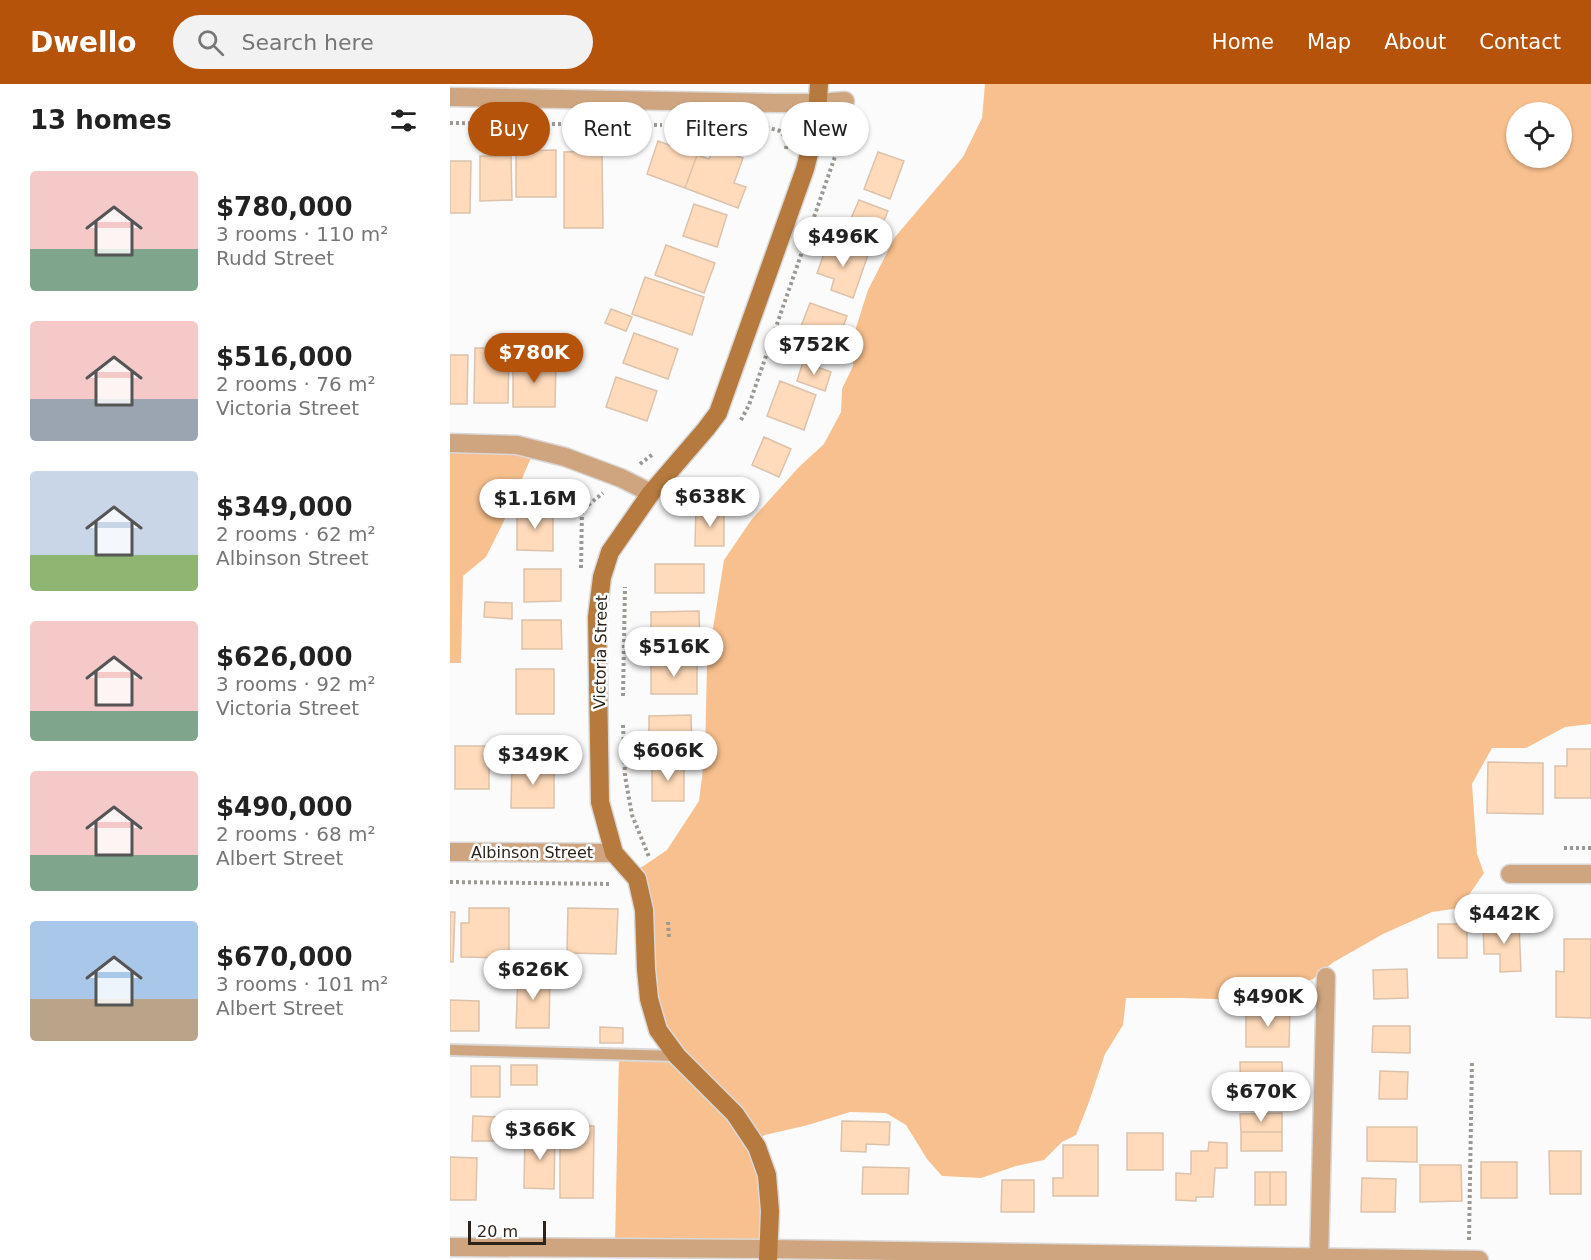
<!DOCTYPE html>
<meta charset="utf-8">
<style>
body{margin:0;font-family:"DejaVu Sans",sans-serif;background:#f2f2f2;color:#222;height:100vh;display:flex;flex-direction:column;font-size:22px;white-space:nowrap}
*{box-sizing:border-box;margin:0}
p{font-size:20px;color:#767676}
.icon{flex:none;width:33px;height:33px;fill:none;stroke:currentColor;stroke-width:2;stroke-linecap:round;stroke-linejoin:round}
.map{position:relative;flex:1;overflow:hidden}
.panel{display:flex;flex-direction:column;background:#fff;width:450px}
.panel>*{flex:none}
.top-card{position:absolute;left:18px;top:18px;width:570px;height:54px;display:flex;gap:12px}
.buttons{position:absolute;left:1056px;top:18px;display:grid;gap:12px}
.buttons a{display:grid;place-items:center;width:66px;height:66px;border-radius:50%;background:#fff;box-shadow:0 2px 4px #0004;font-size:30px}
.scale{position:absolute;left:18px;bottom:15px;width:78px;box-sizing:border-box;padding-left:6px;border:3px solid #2d231a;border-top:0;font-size:16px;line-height:21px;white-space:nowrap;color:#2d231a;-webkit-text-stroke:4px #fff;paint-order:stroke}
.price{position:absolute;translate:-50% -51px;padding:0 14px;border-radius:21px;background:#fff;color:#222;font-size:20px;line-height:39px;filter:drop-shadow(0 2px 3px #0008)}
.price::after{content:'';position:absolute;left:50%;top:36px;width:18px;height:14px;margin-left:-9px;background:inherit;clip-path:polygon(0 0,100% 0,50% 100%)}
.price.active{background:#b45309;color:#fff}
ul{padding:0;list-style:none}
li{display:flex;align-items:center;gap:18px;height:150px;padding:0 30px}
li span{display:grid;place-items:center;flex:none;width:168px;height:120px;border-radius:6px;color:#555}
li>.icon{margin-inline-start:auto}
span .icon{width:72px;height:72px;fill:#fffc;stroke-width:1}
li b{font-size:26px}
h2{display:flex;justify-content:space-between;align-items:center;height:72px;padding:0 30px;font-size:26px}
.pill{padding:0 21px;border-radius:27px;background:#fff;box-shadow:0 2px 4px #0004;font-size:21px;line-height:54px}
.pill.active{background:#b45309;color:#fff}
header{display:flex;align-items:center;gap:36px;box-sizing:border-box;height:84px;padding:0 30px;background:#b45309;color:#fff}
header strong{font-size:28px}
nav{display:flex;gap:33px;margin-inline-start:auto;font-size:21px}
.search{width:420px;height:54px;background:#f2f2f2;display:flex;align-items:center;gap:15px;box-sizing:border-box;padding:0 21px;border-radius:33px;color:#767676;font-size:22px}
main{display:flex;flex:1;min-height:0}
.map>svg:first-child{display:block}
</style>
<header>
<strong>Dwello</strong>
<div class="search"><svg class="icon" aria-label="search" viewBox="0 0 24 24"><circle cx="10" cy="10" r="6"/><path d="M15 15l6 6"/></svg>Search here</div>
<nav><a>Home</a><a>Map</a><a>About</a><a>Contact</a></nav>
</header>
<main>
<section class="panel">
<h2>13 homes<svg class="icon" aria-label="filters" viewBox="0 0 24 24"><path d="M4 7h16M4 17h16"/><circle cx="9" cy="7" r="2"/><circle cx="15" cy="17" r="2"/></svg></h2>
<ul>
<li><span style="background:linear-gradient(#f6c9c9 65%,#7fa58c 0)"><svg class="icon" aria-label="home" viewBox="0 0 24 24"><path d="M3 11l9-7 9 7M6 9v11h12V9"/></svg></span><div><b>$780,000</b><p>3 rooms · 110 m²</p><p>Rudd Street</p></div></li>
<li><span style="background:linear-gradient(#f6c9c9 65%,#9aa5b1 0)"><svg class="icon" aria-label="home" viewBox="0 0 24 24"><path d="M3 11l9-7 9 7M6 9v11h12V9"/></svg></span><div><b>$516,000</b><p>2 rooms · 76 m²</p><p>Victoria Street</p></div></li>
<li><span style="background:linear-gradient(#c9d6e8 70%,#8fb573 0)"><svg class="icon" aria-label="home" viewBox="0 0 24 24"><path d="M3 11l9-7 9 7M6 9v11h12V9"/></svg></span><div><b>$349,000</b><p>2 rooms · 62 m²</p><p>Albinson Street</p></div></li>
<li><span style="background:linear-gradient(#f6c9c9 75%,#7fa58c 0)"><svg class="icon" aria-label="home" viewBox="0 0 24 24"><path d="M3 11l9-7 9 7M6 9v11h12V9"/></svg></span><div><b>$626,000</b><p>3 rooms · 92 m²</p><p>Victoria Street</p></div></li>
<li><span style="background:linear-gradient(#f6c9c9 70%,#7fa58c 0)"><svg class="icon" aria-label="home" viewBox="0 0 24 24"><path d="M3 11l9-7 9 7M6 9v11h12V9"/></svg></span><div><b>$490,000</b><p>2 rooms · 68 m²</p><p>Albert Street</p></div></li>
<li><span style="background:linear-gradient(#a9c7e8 65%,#b9a48a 0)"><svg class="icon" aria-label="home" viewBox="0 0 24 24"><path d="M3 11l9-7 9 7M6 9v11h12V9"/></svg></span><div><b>$670,000</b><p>3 rooms · 101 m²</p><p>Albert Street</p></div></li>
</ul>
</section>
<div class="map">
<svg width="1141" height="1176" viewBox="0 0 1141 1176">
<rect width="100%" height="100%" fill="#fbfbfb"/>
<path fill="#f8c08e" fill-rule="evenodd" d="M535,0H1141V640L1115,643L1076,664H1042L1022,700L1027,770L1034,789L1010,824L982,828L933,850L882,879L863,895L824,908L794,916L731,914H676L673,941L655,970L639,1018L626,1051L612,1058L594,1076L566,1082L531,1094L492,1092L477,1075L456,1041L436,1029L400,1028L358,1041L315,1051L307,1055L321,1162L165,1161L169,969L228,970L210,945L183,789L217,766L249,717L255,669L257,582L274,476L302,435L349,383L374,360L391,328L392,305L403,282L404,250L418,206L445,153L513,73L532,34ZM1066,28H1112V74H1066Z
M0,355L86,362L53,439L36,473L13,492L11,579H0Z"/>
<path fill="#ffdbbb" stroke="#dcc2ab" stroke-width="1.5" d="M208,57L247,71L235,104L197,90Z
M264,63L293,74L284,99L296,103L288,124L235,104L247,71L259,75Z
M106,66V113H66V67Z
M152,67L153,144H114V68Z
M428,68L454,77L440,115L414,105Z
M30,72H61L62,116L30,117Z
M0,77H21L20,129H0Z
M409,116L438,127L425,158L396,146Z
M244,120L277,131L267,163L233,152Z
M379,156L418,171L403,214L381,206L384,195L367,189Z
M216,161L265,179L254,209L205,191Z
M195,193L254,213L242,251L182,230Z
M360,219L397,232L387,259L350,245Z
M161,225L182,233L176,247L155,239Z
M184,249L228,265L218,295L173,279Z
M25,264H59L58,319H24Z
M0,271H18L17,320H0Z
M63,277L106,278L105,323H63Z
M353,278L381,288L375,307L347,297Z
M166,293L207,307L197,337L156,323Z
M330,297L366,311L354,346L317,332Z
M314,353L341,365L329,393L302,381Z
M67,424L103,425V467L67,466Z
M246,425H274V462H245Z
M205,480H254V509H205Z
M74,485H111V517L74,518Z
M35,518L62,519V535L34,533Z
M249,527L250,562H201V528Z
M72,536H111L112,565H72Z
M201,578H247V610H201Z
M66,585H104V630H66Z
M241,631L242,667L199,668V632Z
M5,662H39V705H5Z
M1117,665H1141V714H1105V682H1117Z
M1038,678L1093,679V730L1037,729Z
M62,679H104V724H61Z
M202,679H234V717H202Z
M19,824H59V874L11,873V839H19Z
M118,824L168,825L166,870L117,869Z
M0,828H5L3,878H0Z
M988,840H1017V874H988Z
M1069,840L1071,887L1050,888V870H1034L1033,841Z
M1114,855H1141V934L1106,933V887L1114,888Z
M957,885L958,914L924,915L923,886Z
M68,890L100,891L99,944H66Z
M0,916L29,917V947H0Z
M796,925H840L839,963H796Z
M923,942H960V969L922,968Z
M150,943L173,944V959H150Z
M790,978H832L833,1021L791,1022Z
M61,981H87V1001H61Z
M21,982H50V1013H21Z
M930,987L958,988L957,1015H929Z
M832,1029V1048H791L790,1030Z
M23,1032L48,1033L47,1057H22Z
M392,1037L440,1038L439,1061L416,1060V1068L391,1067Z
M110,1041L144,1042L143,1114H110Z
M917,1043H967V1078L917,1077Z
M791,1048H832V1067H791Z
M75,1049H105L104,1105L74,1104Z
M677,1049H713V1086H677Z
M759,1058L777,1059V1084H765L763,1113H746V1117L726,1116V1089L741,1090V1067H758Z
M613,1061H648V1112H603V1094H613Z
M1099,1067H1131V1110H1100Z
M0,1073L27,1074L26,1116H0Z
M1031,1078H1067V1114H1031Z
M970,1081H1011L1012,1117L970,1118Z
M413,1083L459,1084L458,1110H412Z
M805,1088H820V1121H805Z
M820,1088H836V1121H820Z
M912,1094L946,1095L945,1128H911Z
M552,1096H584V1128H551Z"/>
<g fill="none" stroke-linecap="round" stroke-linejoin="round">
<defs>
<path id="lane" d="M0,966L227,972"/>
<path id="street" d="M0,13L325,19H368L395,17
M0,359L67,361L115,373L171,394L201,409
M0,768L164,769
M1060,790H1141
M0,1163L318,1165L1029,1176
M869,1176L876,893"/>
<path id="secondary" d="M318,1176L320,1127L317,1091L307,1063L285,1030L227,972L208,946L199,915L196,885L194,826L187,795L164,769L150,718L147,533L152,493L160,468L201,409L256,345L268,329L355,85C363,55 368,31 369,0"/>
</defs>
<use href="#lane" stroke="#dad8d7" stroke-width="14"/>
<use href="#street" stroke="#dad8d7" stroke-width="21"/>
<use href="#secondary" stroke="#dad8d7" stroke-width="21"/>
<path stroke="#9c9894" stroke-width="4" stroke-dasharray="3 3" stroke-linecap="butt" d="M0,39L212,41
M316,43L330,47L336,54
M336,65L339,39
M291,336L299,321L389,61L392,37
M190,380L203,370
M131,484L132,426L153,409
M173,612L175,503
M173,641L175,692L182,731L199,773
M1114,764H1141
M0,798L161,800
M218,838L219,854
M1019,1156L1022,976"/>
<use href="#lane" stroke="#cfa57f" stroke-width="10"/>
<use href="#street" stroke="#cfa57f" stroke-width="18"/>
<use href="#secondary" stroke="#b67a3e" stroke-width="18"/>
</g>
<g text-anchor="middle" stroke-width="5" stroke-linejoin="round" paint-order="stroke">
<g font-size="16" fill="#2d231a" stroke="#fff">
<text transform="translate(150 568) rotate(-89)" y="6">Victoria Street</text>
<text x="82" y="774">Albinson Street</text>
</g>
</g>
</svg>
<div class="buttons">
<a><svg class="icon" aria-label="locate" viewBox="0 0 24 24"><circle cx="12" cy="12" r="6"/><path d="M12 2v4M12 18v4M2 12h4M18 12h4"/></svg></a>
</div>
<div class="scale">20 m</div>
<b class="price" style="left:393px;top:184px">$496K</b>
<b class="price" style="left:364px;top:292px">$752K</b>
<b class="price active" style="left:84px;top:300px">$780K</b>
<b class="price" style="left:260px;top:444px">$638K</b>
<b class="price" style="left:85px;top:446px">$1.16M</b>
<b class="price" style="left:224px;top:594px">$516K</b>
<b class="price" style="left:218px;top:698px">$606K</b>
<b class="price" style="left:83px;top:702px">$349K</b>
<b class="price" style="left:1054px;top:861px">$442K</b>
<b class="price" style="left:83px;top:917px">$626K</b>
<b class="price" style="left:818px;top:944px">$490K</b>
<b class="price" style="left:811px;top:1039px">$670K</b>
<b class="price" style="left:90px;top:1077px">$366K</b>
<div class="top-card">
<a class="pill active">Buy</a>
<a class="pill">Rent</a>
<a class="pill">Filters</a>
<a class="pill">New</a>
</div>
</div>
</main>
